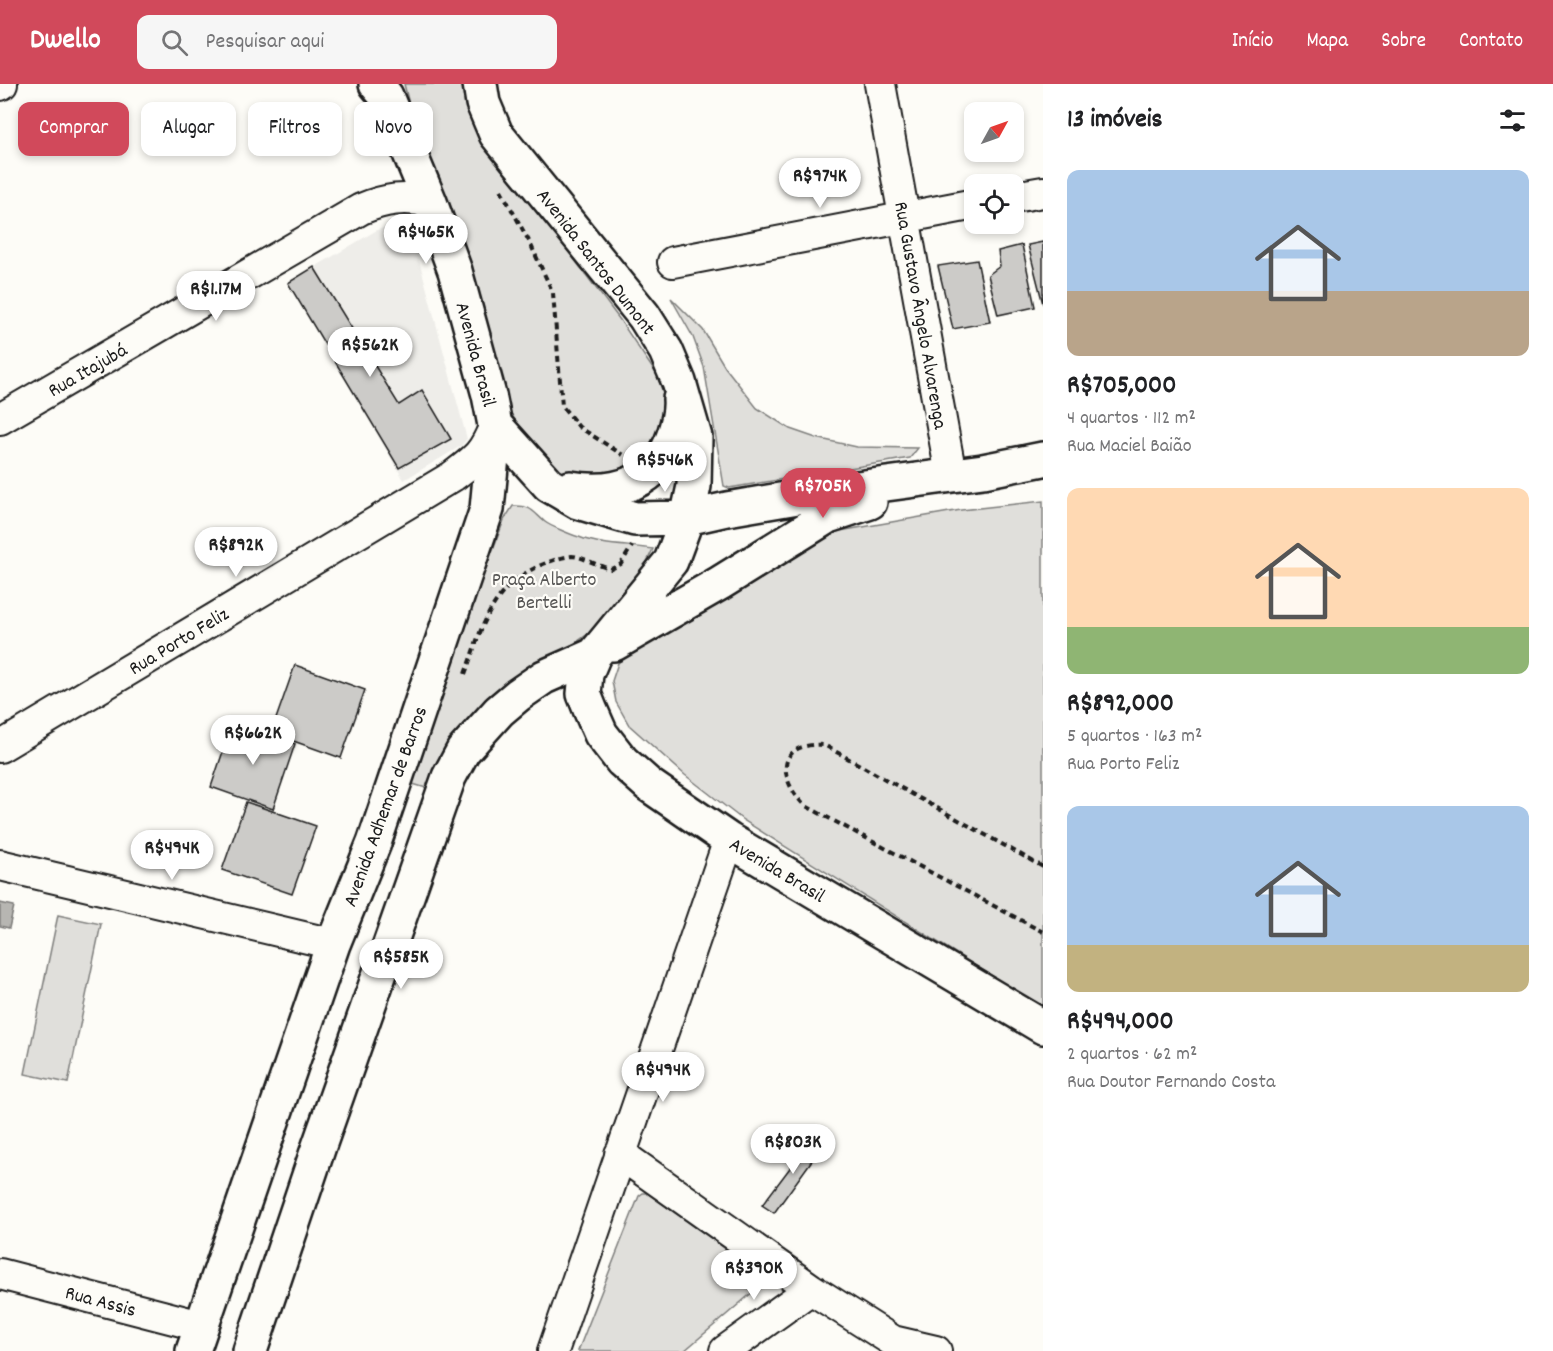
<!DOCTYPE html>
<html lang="pt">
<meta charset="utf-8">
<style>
body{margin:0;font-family:Dekko,sans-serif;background:#f6f6f6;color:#202124;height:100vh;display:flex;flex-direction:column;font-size:22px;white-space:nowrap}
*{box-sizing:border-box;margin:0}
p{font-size:20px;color:#757577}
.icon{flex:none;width:33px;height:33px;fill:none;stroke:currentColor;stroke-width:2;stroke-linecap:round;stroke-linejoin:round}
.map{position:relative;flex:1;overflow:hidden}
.details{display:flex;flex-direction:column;background:#fff;width:510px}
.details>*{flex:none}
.guide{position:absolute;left:18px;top:18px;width:570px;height:54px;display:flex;gap:12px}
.needle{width:39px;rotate:50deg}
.fabs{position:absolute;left:964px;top:18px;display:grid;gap:12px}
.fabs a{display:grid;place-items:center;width:60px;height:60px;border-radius:12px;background:#fff;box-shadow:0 3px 9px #0003;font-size:30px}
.price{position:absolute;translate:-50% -51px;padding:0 14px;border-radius:21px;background:#fff;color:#222;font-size:20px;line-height:39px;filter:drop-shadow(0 2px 3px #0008)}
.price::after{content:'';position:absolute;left:50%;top:36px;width:18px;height:14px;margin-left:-9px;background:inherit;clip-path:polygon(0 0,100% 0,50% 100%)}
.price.on{background:#d1495b;color:#fff}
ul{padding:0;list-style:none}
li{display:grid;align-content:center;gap:12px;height:318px;padding:0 24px}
li span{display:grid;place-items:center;height:186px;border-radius:12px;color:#555}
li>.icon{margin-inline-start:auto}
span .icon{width:108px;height:108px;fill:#fffc;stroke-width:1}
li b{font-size:26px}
h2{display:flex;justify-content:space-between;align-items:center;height:72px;padding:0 24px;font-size:26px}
.tag{padding:0 21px;border-radius:12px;background:#fff;box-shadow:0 3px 9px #0003;font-size:21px;line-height:54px}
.tag.on{background:#d1495b;color:#fff}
header{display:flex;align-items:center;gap:36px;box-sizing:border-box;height:84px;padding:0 30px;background:#d1495b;color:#fff}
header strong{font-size:28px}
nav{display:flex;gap:33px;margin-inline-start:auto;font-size:21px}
.search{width:420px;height:54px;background:#f6f6f6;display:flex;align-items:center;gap:15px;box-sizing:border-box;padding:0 21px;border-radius:12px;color:#757577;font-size:22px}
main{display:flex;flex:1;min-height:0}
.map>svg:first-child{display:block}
</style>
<header>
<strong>Dwello</strong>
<div class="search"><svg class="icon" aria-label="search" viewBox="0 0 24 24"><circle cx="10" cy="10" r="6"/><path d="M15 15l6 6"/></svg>Pesquisar aqui</div>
<nav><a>Início</a><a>Mapa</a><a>Sobre</a><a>Contato</a></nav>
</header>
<main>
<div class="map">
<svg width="1043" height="1267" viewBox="0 0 1043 1267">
<rect width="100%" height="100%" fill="#fdfcf7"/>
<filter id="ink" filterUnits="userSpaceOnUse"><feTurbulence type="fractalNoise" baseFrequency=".0167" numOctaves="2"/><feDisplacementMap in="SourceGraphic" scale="12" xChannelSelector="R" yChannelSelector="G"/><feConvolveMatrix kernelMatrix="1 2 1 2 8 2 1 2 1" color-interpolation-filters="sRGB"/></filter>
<g filter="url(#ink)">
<path fill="#eeede9" d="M390,142L403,146L415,161L467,355L461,362L404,396L288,199L377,146Z"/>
<path fill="#e0dfdb" stroke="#7e7e7c" stroke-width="1.5" d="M404,0H466L528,114L620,236L657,291L663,309L664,340L659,364L622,396L556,394L528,357L507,323L498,279L470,177L444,113L419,60Z
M671,214L703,246L725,283L757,324L790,345L816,354L857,363L918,364L910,374L729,404L724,402L704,283L693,253Z
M1043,417V924L743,736L685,691L629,641L616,618L612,597L618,579L638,562L834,448L961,426Z
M513,422C531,421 533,428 545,438C550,442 572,451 579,453C602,462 628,461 653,465C634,509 601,548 557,569L436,707L406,698L504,436Z
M58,831L101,840L68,999L25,990Z
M643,1109H647L761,1190L763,1196L761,1201L684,1267H578L639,1112Z"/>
<path fill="#b7b6b2" stroke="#797876" stroke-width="1.5" d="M0,819L14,822L9,844L0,842Z"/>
<path fill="#cccbc8" stroke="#1c1c1c" stroke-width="1.5" d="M1043,158V220L1028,161Z
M1022,161L1035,223L998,231L988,191L1000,182L998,167Z
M977,176L990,238L953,245L938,182Z
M314,183L399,321L422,306L451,355L399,384L288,199Z
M295,581L365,606L341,674L271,649Z
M233,638L295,660L273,725L211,703Z
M246,718L316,742L292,810L222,786Z
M814,1052L823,1061L774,1129L762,1121Z"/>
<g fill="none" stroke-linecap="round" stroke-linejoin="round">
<defs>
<path id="street" d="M880,0L951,391
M0,1L2,0
M1014,113L1043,108
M673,178L975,120
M0,335L361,125C385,115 405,112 430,118
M0,663L453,392C477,374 484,369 495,341
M0,781L333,860
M620,1070L811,1205L893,1257L936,1267
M0,1190L201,1242
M553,1267L729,756
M725,1267L811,1205"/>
<path id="secondary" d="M495,341L549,401L578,418L635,435L687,434L727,425L827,408L983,387L1043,375
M570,404C616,412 658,399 674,351C678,339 681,327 680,315
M614,560L720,499L828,432L870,418
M594,571L586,590L584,610L590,625L601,650L622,677L649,701L729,756L1043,943
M193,1267L333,860L374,759L487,425L495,341L489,311L455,187L430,118L386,12L376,0
M250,1267L319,1062L449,693L463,667L499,627L518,611L544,593L594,571L671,477L687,434L694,402L695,353L679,298L666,267L644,232L496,50L483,19L480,0"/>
</defs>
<use href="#street" stroke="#1c1c1c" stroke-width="34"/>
<use href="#secondary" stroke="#1c1c1c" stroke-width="38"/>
<path stroke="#1c1c1c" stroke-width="4" stroke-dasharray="6 4.5" stroke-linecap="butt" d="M501,106L530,159L553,209L562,322L579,343L623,371
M465,590C482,543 491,503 541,481C551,477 561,473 572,472C581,472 600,483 611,485L621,480L632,462
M1043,783L824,661C777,658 777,693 804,721L1043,848"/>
<use href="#street" stroke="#fdfcf7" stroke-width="30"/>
<use href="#secondary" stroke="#fdfcf7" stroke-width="33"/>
</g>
</g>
<g text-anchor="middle" stroke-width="4.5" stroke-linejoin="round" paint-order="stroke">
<g font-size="20" fill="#1c1c1c" stroke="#fdfcf7">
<text transform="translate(597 177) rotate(52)" y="7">Avenida Santos Dumont</text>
<text transform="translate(922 231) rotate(80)" y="7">Rua Gustavo Ângelo Alvarenga</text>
<text transform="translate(477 270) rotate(75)" y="7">Avenida Brasil</text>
<text transform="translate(87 285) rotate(-30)" y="7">Rua Itajubá</text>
<text transform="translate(178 556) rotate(-31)" y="7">Rua Porto Feliz</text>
<text transform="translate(384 722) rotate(-70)" y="7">Avenida Adhemar de Barros</text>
<text transform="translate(778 785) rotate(31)" y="7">Avenida Brasil</text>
<text transform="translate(101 1216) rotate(15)" y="7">Rua Assis</text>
</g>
<g font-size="20" fill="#575655" stroke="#fdfcf7">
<text x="544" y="501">Praça Alberto<tspan x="544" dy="23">Bertelli</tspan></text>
</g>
</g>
</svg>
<div class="fabs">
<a><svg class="needle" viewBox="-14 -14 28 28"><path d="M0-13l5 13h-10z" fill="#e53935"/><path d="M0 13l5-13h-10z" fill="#757577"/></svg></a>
<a><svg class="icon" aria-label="locate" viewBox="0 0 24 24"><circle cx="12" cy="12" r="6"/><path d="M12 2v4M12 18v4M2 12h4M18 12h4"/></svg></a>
</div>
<b class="price" style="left:820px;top:125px">R$974K</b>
<b class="price" style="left:426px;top:181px">R$465K</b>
<b class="price" style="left:216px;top:238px">R$1.17M</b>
<b class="price" style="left:370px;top:294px">R$562K</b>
<b class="price" style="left:665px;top:409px">R$546K</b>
<b class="price on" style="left:823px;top:435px">R$705K</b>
<b class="price" style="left:236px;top:494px">R$892K</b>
<b class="price" style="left:253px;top:682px">R$662K</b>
<b class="price" style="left:172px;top:797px">R$494K</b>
<b class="price" style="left:401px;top:906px">R$585K</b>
<b class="price" style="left:663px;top:1019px">R$494K</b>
<b class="price" style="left:793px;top:1091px">R$803K</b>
<b class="price" style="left:754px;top:1217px">R$390K</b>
<div class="guide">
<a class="tag on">Comprar</a>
<a class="tag">Alugar</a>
<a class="tag">Filtros</a>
<a class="tag">Novo</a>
</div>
</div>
<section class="details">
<h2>13 imóveis<svg class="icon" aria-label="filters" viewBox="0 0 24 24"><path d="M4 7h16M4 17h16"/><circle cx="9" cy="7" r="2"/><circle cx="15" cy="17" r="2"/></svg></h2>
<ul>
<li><span style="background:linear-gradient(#a9c7e8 65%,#b9a48a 0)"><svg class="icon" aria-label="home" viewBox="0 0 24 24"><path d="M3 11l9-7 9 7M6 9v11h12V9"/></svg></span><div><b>R$705,000</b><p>4 quartos · 112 m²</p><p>Rua Maciel Baião</p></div></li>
<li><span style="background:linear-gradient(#ffd9b3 75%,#8fb573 0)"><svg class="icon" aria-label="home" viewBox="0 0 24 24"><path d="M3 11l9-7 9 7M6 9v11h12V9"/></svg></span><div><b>R$892,000</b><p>5 quartos · 163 m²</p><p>Rua Porto Feliz</p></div></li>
<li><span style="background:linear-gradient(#a9c7e8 75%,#c2b280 0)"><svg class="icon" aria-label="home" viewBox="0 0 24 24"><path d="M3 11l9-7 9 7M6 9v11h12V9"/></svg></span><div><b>R$494,000</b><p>2 quartos · 62 m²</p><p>Rua Doutor Fernando Costa</p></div></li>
</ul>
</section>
</main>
